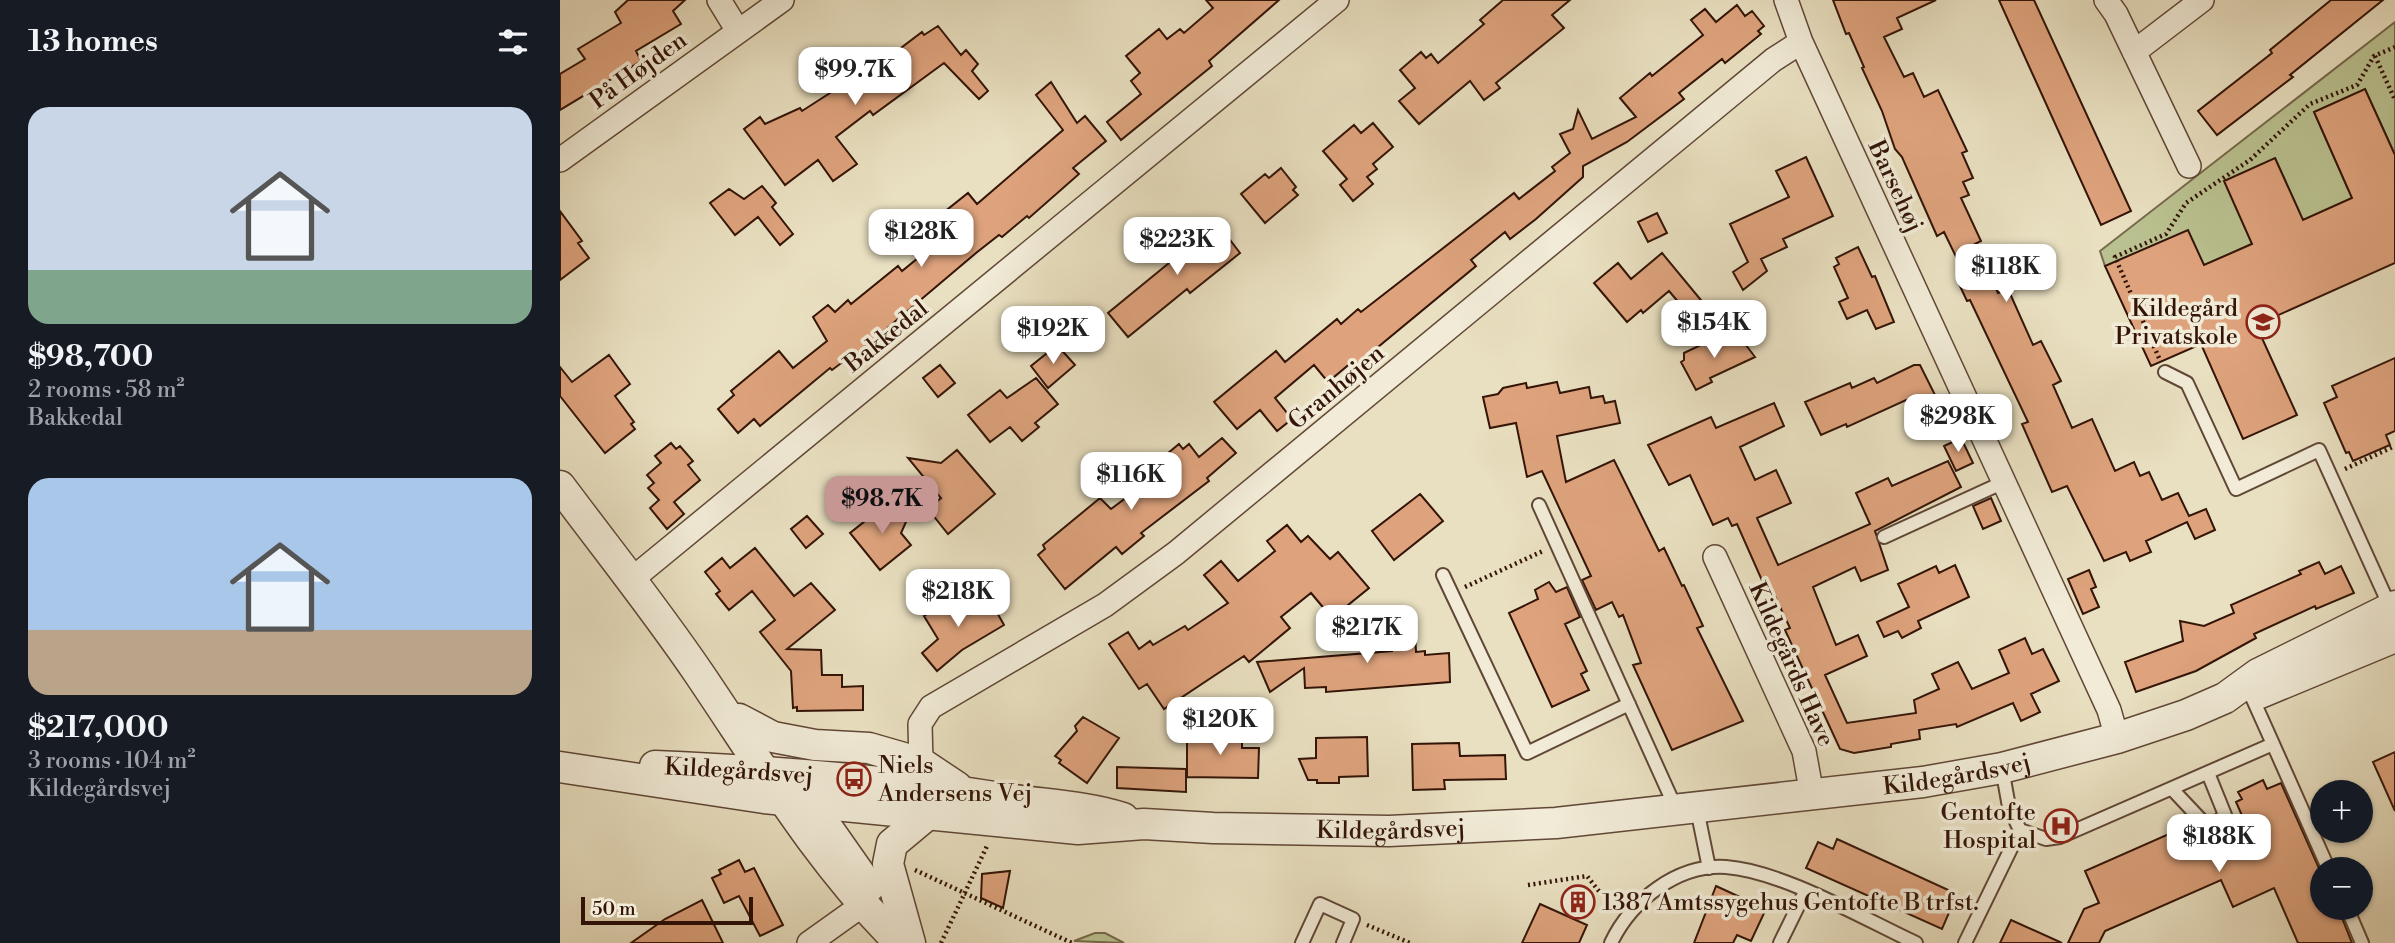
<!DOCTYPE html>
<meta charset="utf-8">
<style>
body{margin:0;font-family:"Libre Bodoni",serif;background:#20242c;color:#f1f3f6;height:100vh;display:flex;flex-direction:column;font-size:26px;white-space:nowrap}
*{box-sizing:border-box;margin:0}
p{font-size:23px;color:#9ea1a6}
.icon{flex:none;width:38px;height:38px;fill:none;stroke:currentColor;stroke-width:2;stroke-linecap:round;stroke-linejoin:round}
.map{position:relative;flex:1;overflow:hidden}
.panel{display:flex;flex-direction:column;background:#171b24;width:560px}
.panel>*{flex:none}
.tools{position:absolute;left:1750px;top:780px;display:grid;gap:14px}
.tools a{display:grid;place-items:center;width:63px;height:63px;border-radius:50%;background:#171b24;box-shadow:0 2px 5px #0004;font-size:35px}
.scale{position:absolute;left:21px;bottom:18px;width:172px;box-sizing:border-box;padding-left:7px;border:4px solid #331407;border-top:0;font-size:19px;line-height:24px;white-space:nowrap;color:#331407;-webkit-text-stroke:5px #f1ebd7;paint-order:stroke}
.price{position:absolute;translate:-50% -60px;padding:0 16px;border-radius:14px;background:#fff;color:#222;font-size:23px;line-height:46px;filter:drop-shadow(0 2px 4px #0008)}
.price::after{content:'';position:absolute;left:50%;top:42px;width:21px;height:16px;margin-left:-10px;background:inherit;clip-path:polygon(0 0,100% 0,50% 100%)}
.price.current{background:#c59692;color:#111}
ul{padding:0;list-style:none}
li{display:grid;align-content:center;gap:14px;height:371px;padding:0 28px}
li span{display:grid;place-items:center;height:217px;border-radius:21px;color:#555}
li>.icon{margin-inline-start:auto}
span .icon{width:126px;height:126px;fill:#fffc;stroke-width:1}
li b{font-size:30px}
h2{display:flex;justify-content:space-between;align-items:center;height:84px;padding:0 28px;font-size:30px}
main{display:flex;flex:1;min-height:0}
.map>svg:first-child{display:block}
</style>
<main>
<section class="panel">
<h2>13 homes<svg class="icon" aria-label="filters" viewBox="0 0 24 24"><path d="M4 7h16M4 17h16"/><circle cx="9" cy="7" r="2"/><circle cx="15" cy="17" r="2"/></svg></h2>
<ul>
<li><span style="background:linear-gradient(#c9d6e8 75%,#7fa58c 0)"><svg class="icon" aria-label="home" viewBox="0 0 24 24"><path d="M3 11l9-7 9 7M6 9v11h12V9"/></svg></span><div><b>$98,700</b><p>2 rooms · 58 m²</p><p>Bakkedal</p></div></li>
<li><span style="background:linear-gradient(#a9c7e8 70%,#b9a48a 0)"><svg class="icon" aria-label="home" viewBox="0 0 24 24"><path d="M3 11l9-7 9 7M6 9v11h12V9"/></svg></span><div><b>$217,000</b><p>3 rooms · 104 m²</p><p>Kildegårdsvej</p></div></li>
</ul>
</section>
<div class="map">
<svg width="1835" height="943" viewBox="0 0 1835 943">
<rect width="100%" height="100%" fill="#e9e0c1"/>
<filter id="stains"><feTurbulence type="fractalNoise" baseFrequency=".00286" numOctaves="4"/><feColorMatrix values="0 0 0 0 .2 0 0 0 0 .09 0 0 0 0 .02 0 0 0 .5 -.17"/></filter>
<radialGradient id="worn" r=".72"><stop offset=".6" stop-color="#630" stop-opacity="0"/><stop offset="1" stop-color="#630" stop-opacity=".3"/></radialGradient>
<path fill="#bac190" stroke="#766a4c" stroke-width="2" d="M1835,22V155L1805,89L1754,112L1788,189H1812L1723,229L1739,211L1715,158L1711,235L1623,275L1545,266L1540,251Z
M535,933H545L564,943L514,941Z"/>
<path fill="#dea37d" stroke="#331407" stroke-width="2" d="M68,0H125L113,11L121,24L76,51L81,61L0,110V74L25,59L18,49L61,23L55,12Z
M646,0H719L649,61L652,66L561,140L547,122L581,94L571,81L580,73L566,56L599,29L607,39L620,29L624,33L653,8Z
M943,0H1010L992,15L1004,28L936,83L940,88L924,100L910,81L859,124L839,101L855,88L840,70L861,52L866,58L871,54L878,63L924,24L920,20Z
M1273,0H1376L1337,18L1342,29L1324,37L1344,77L1353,73L1364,97L1378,90L1407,151L1402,153L1413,178L1403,182L1409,195L1401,198L1421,241L1415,244L1438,293L1448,289L1473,345L1481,341L1501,381L1493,385L1512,428L1532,419L1555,471L1574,462L1580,476L1589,472L1602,500L1618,493L1629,516L1646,509L1655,530L1635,539L1627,522L1586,541L1591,552L1570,561L1566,552L1544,561L1507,486L1492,492L1462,424L1468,422L1410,300L1407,301L1399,284L1403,282L1398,271L1402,269L1384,232L1377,236L1342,157L1335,149L1322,111L1302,68L1304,67L1289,33L1286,34Z
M1439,0H1474L1571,211L1541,225Z
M1771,0H1823L1730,75L1733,77L1657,135L1638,111L1712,53L1710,50Z
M1177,5L1185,16L1192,11L1204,26L1198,31L1201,34L1165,63L1162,59L1119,93L1124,99L1067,142L1023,166V177L976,219L950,239L945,232L911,260L916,266L795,366L792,362L768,382L754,365L715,398L732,419L717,431L700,410L677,429L654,402L716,351L725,362L777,319L781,324L798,309L801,312L954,193L959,199L995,171L992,167L1010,153L1000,134L1013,129L1018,110L1032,139L1076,117L1060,98L1090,73L1092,76L1143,35L1131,20L1145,9L1156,22Z
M378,26L401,55L406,50L418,64L412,71L428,91L419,99L384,63L313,115L310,111L276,137L297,164L273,181L258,160L225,185L184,129L200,117L205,124L240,108L242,111L273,91L270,87L293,70L297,75L313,64L321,63L362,32L364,35Z
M491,82L517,123L525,116L546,141L513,168L519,174L469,218L467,216L442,237L439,235L416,253L286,363L284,361L272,370L270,368L200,426L194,419L178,433L158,409L174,395L171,391L219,351L233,368L267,341L253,317L268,305L275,312L288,300L291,304L338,266L342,271L395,228L383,213L408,193L417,204L503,130L476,95Z
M1805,89L1835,155V263L1696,325L1737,415L1683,439L1641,344L1591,366L1545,266L1628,230L1644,265L1692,244L1664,181L1715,158L1743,220L1792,198L1754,112Z
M813,123L833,147L813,164L817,169L807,177L813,184L793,201L780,185L787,179L763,151L794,125L801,133Z
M1246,157L1273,216L1223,239L1227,247L1201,259L1207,271L1183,290L1173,272L1188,262L1170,224L1229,197L1216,171Z
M721,168L736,187L733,190L738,195L705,223L681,194L705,174L709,178Z
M202,186L216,203L212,207L233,234L220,245L198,217L175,235L150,203L169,189L184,199Z
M0,211L22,241L18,243L29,258L0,280Z
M1097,213L1107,233L1088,242L1078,222Z
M654,219L680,253L630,293L627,289L568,337L548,313L620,254L616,250Z
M1298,247L1312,277L1315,276L1334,322L1316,329L1307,310L1287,319L1279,302L1288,298L1274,267L1279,264L1276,258Z
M1102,253L1145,305L1131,317L1109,291L1083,313L1081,310L1067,322L1034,283L1058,263L1071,279Z
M1179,336L1195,357L1150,378L1152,382L1136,390L1121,362L1124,360V353L1149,341L1152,348Z
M497,345L515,365L488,388L471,366Z
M49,355L70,384L55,396L74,422L71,424L75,429L45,453L0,396V367L12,382Z
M1835,358V431L1826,435L1830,445L1793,461L1789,452L1786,453L1764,403L1777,397L1772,386Z
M380,365L395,383L378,397L363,378Z
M1354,365H1360L1376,397L1350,409L1346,400L1287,427L1286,424L1261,435L1245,402L1290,383L1292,388L1314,378L1317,383Z
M476,378L498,404L475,423L479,427L462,441L450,427L430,442L408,415L440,390L447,398Z
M997,382L1000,393L1029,387L1031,398L1043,396L1045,403L1055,401L1060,423L997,436L1006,482L1054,460L1099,551L1104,548L1122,586L1124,585L1143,626L1137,628L1183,721L1112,750L1073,665L1081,663L1063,615L1059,617L1052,602L1036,610L1022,580L1031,576L982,471L967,477L956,423L930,428L923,397L938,394L943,388L966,383L967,388Z
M1214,403L1224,426L1180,447L1195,480L1216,470L1231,503L1197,518L1218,565L1310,524L1296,493L1328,478L1332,486L1388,461L1401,487L1315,531L1328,570L1301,581L1295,567L1253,587L1276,645L1298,635L1307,656L1265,675L1287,723L1356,713L1354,700L1379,689L1372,674L1398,662L1412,689L1449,673L1439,650L1465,638L1472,654L1483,649L1499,681L1471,694L1480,712L1461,721L1453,703L1397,727L1396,724L1359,730L1360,739L1331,744V747L1294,753L1280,749L1225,630L1230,628L1213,592L1208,594L1177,524L1172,526L1168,518L1153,525L1130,475L1109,485L1088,445L1151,417L1156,428Z
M662,438L676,453L647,478L649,481L581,533L584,536L562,554L556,547L505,589L478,555L485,549L483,545L540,498L551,509L591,479L585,472L619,444L623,449L629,444L639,457Z
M1401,438L1413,463L1396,471L1384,446Z
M111,443L116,449L120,446L133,461L128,465L140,480L114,502L124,514L107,529L90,508L99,500L88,488L94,483L87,475L101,463L95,456Z
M397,450L435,494L388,534L368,509L381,498L348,458L381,463Z
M860,494L883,521L834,560L812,531Z
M1431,498L1441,521L1423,529L1413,506Z
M329,502L346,522L341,533L351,545L320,570L290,533Z
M247,516L263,534L246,548L231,529Z
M727,525L741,542L748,536L770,559L778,552L809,588L772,618L751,593L721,617L730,628L689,662L684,656L604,709L587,684L579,689L549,644L568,632L579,649L590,641L593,645L625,626L628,630L668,603L644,575L661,561L678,581L715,551L707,541Z
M195,548L234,596L251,583L275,610L227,649L261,650L262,675H282V687L303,686V710L237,711V707L233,708L231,671L200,632L215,620L192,591L169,610L156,594L160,591L145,572L162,558L170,568Z
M1759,562L1765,574L1781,566L1794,593L1756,609L1755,606L1694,634L1696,638L1636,671L1576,692L1565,662L1623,641L1620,621L1644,626L1674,613L1671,605L1741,574L1739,571Z
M1395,565L1409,597L1358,621L1361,628L1342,638L1338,631L1324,637L1317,622L1349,607L1338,584L1376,566L1379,573Z
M1529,570L1536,587L1531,589L1539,607L1523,614L1508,579Z
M989,582L996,592L1007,587L1020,617L1005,624L1027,671L1021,674L1029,690L992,707L949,613L978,599L975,590Z
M400,594L411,614L431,602L444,625L402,650L377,671L362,653L378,639L364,616Z
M854,613L856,652L865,651V655L889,653L890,682L766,692V687L745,688L744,668L710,692L697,662L832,651L831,614Z
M523,717L559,738L527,783L499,763L501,760L495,756L517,731L515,726Z
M627,732L682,736V748H699L698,778L627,777Z
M807,737L808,776L779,777V783H757V780H748L739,759L756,758V738Z
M899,743L900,756L945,755L946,779L884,780L885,789L853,790L852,744Z
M1835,752V811L1813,762Z
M557,767L626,769V792L557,788Z
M1703,780L1707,789L1721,783L1762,875V908H1778L1792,943H1738L1714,888L1673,907L1661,880L1545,931L1539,943H1508L1524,909L1539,903L1525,871L1627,826L1642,858L1691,836L1676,802L1682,799L1678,792Z
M1277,839L1397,894L1382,929L1246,868L1258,842L1273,849Z
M179,860L185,872L194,868L223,925L200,936L179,896L164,903L152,878L161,874L159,870Z
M450,871L443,908L421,898L422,874Z
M1156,886L1206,909L1191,941L1177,935L1173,943H1134Z
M142,900L163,943H71L105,919Z
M980,904L1027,925L1019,943H962Z
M1451,920L1502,943H1440Z"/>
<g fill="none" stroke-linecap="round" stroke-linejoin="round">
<defs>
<path id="service" d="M1605,372L1627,383L1676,489L1759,450L1831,609
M979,505L1117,811
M1324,537L1444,482
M883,575L967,753L1069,704
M1691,695L1713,744
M1442,768L1449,807L1460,830
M1612,789L1644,823H1656L1665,815L1648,773
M1137,809L1149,868
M1460,830L1486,839L1500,837L1713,744L1769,870
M1787,908L1802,943
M742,943L760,904L793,919L783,943
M1051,943C1071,901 1117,864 1166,867C1222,871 1304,919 1356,943
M1220,943L1245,892
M1405,943L1460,830"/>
<path id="minor" d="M159,0L178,31
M1226,0L1241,42L1549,710L1557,738
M1546,0L1556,14L1629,166
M1574,52L1642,0
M0,160L222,0
M1155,557L1244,751L1252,795
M71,580L777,0
M361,763L360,724L371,707L545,605L616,553L1213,60L1241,42
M249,943L301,906"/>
<g id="tertiary">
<path d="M0,486C47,549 96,610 140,675C203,768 259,863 340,943"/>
<path d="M1700,693L1835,637"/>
<path d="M179,719L213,737L255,745L309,748L361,763L397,787"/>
<path id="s1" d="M95,766C214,771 331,780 447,799C487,805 525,806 563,818"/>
<path id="s2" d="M0,767L204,798L518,829L584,824L653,828L829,831L996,823L1363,782L1442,768L1557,738L1626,715L1665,698L1698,674L1835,606"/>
<path d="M243,793L309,887"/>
<path d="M350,943L328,864L332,844L368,814"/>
</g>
</defs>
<use href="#service" stroke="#604736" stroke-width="16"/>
<use href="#minor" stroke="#604736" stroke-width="26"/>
<use href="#tertiary" stroke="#604736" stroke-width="33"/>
<path stroke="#331407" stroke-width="4.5" stroke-dasharray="2 3.5" stroke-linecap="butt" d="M1815,56L1835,100
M1599,358L1555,257L1606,234L1626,203L1690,160L1750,104L1797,85L1814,56L1835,47
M1785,469L1835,446
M905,587L983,551
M355,870L512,943
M968,885L1027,876L1053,909
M807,925L850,943
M381,943L428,844"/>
<use href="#service" stroke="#f1ebd7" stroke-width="12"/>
<use href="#minor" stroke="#f1ebd7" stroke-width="23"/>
<use href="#tertiary" stroke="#f1ebd7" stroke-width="30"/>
</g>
<defs>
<symbol id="school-ring" viewBox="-11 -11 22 22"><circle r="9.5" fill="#f1ebd7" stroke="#8f2418" stroke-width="1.5"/><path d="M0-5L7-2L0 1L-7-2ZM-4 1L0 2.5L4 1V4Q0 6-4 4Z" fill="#8f2418"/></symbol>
<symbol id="bus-ring" viewBox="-11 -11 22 22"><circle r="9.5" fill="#f1ebd7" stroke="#8f2418" stroke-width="1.5"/><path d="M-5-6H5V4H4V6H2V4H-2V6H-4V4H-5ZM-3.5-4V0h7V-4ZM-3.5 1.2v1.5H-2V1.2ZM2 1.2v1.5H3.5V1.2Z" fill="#8f2418"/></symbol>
<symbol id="hospital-ring" viewBox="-11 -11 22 22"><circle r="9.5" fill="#f1ebd7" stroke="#8f2418" stroke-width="1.5"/><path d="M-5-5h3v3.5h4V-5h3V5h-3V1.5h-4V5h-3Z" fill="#8f2418"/></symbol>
<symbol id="building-ring" viewBox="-11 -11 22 22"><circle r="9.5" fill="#f1ebd7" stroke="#8f2418" stroke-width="1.5"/><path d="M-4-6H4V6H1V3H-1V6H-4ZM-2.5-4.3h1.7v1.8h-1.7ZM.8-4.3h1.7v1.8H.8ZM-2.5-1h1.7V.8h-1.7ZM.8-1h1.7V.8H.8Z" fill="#8f2418"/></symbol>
</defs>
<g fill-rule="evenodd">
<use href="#school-ring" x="1684" y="303" width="38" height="38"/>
<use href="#bus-ring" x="275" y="760" width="38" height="38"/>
<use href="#hospital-ring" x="1482" y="807" width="38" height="38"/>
<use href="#building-ring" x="999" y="883" width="38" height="38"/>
</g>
<g text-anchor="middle" stroke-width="7" stroke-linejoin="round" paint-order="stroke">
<g font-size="24" fill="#331407" stroke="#f1ebd7">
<text transform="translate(78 70) rotate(-36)" y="8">På Højden</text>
<text transform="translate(1336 186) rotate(65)" y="8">Barsehøj</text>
<text transform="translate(326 336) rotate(-39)" y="8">Bakkedal</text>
<text transform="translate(776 387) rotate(-40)" y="8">Granhøjen</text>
<text transform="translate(1232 664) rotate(66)" y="8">Kildegårds Have</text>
<text dy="8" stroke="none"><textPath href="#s1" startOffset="84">Kildegårdsvej</textPath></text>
<text dy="8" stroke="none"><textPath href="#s2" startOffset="1404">Kildegårdsvej</textPath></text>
<text dy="8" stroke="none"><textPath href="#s2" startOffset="835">Kildegårdsvej</textPath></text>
</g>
<g font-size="24" fill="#331407" stroke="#f1ebd7" text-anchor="end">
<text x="1678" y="316">Kildegård<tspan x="1678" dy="28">Privatskole</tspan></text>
<text x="318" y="773" text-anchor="start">Niels<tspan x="318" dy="28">Andersens Vej</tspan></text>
<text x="1476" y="820">Gentofte<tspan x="1476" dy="28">Hospital</tspan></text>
<text x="1042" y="910" text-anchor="start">1387 Amtssygehus Gentofte B trfst.</text>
</g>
</g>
<rect width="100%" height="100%" filter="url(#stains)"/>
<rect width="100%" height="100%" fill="url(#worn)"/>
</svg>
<div class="tools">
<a>+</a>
<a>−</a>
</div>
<div class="scale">50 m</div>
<b class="price" style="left:295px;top:107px">$99.7K</b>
<b class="price" style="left:361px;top:269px">$128K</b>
<b class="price" style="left:617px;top:277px">$223K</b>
<b class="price" style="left:1446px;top:304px">$118K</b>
<b class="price" style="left:1154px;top:360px">$154K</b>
<b class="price" style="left:493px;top:366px">$192K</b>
<b class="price" style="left:1398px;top:454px">$298K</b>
<b class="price" style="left:571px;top:512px">$116K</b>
<b class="price current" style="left:322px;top:536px">$98.7K</b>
<b class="price" style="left:398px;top:629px">$218K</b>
<b class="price" style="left:807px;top:665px">$217K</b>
<b class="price" style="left:660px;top:757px">$120K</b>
<b class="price" style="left:1659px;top:874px">$188K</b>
</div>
</main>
